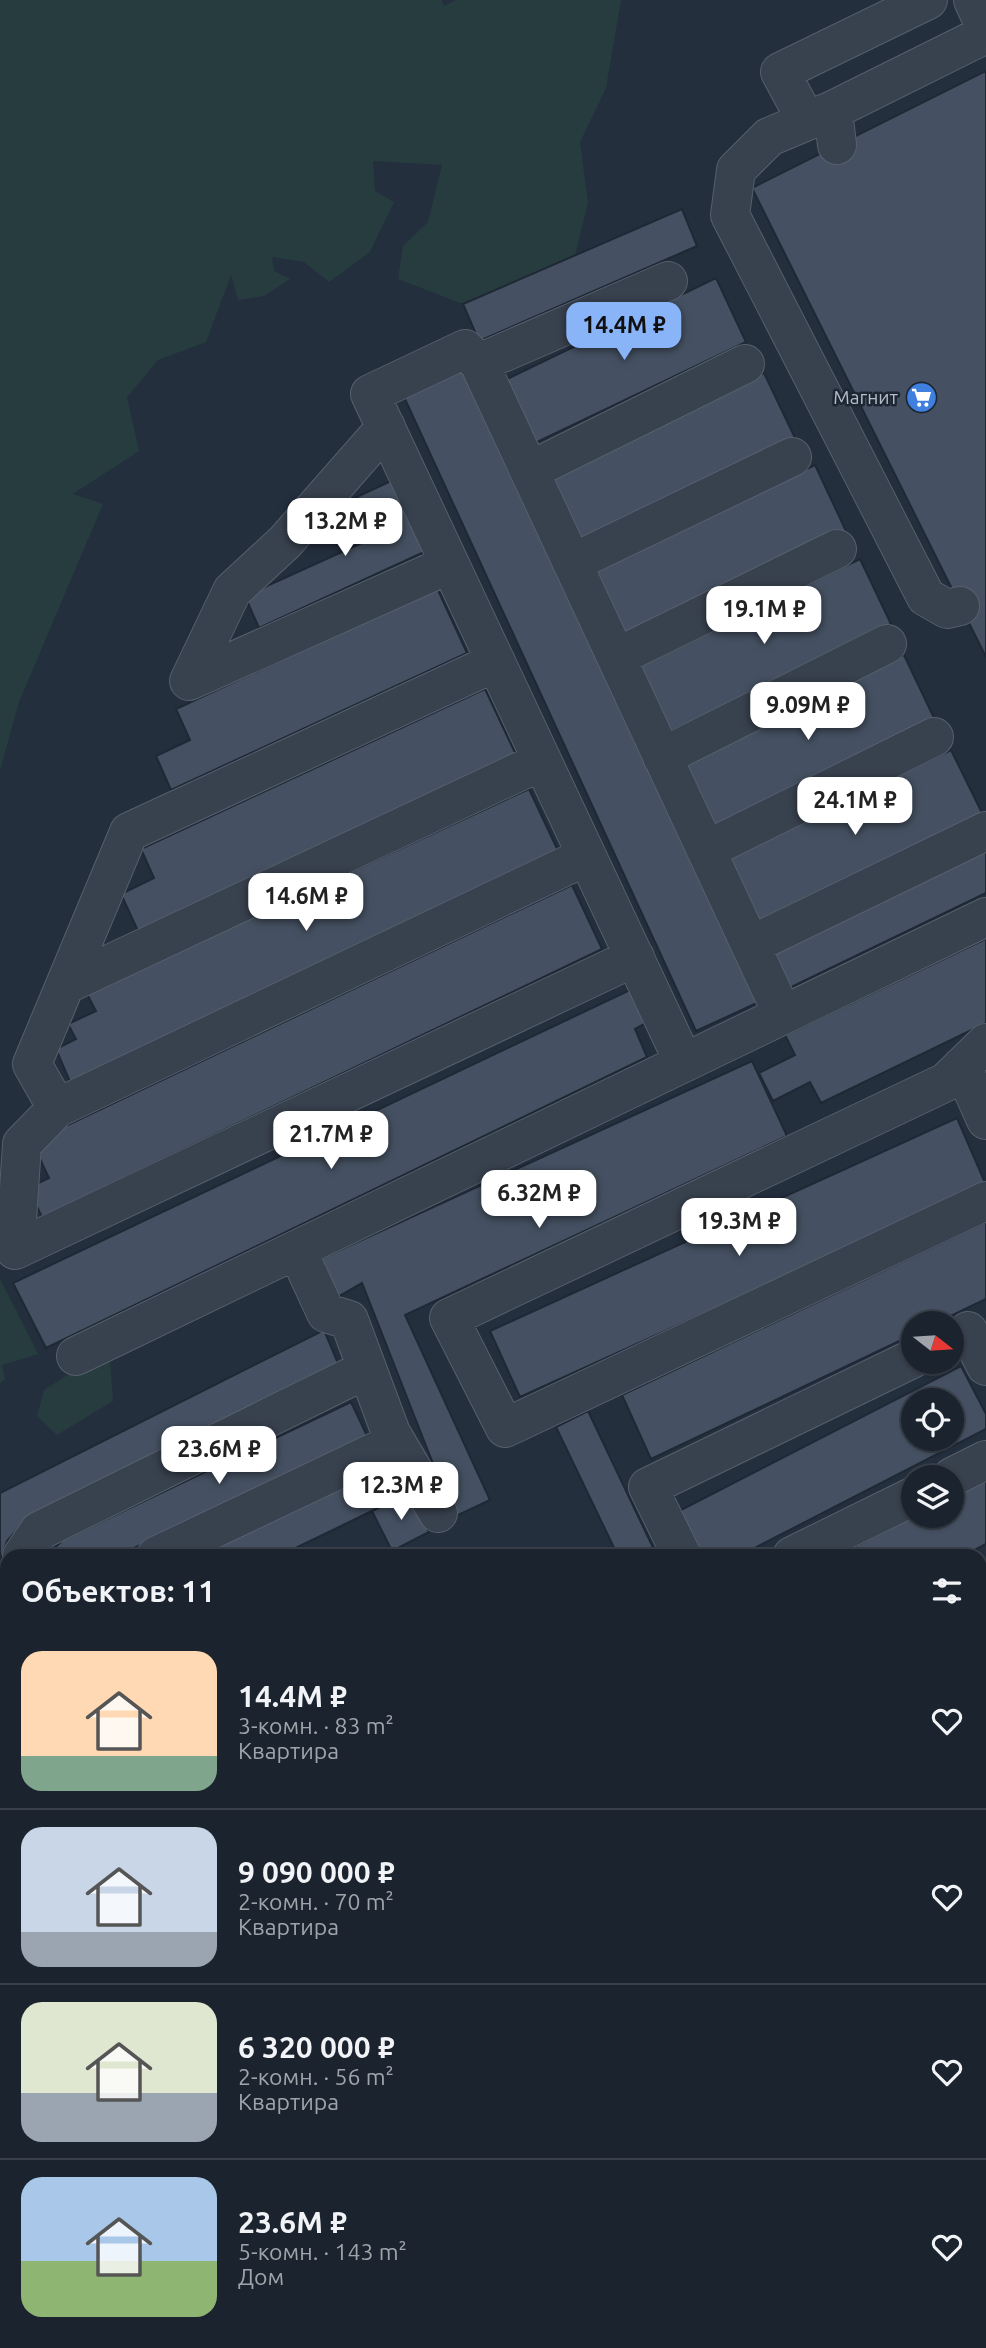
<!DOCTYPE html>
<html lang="ru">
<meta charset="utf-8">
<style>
body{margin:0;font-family:Ubuntu,sans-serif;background:#282f3a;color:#f1f3f6;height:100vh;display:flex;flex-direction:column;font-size:26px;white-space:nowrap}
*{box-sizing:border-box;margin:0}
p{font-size:23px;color:#a0a4aa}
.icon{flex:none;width:38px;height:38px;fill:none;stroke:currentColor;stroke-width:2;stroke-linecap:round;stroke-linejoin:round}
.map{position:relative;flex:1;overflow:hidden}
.drawer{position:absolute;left:0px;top:1549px;width:987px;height:800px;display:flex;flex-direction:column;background:#1b232e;border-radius:21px 21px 0 0;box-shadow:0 2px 5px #0004,0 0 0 2px #39404a}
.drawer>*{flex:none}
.needle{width:46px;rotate:107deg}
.fabs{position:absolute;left:901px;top:1311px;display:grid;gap:14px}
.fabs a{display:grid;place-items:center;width:63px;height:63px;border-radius:50%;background:#1b232e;box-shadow:0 2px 5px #0004,0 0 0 2px #39404a;font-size:35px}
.price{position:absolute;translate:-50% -60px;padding:0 16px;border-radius:14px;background:#fff;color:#222;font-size:23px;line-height:46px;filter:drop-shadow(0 2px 4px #0008)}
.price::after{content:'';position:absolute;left:50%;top:42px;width:21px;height:16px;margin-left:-10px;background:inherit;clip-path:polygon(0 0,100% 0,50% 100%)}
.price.current{background:#8ab4f8;color:#111}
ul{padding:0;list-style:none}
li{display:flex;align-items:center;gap:21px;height:175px;padding:0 21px}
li+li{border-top:2px solid #39404a}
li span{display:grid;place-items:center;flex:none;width:196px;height:140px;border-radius:21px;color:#555}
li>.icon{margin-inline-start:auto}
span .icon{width:84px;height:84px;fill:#fffc;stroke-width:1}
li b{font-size:30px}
h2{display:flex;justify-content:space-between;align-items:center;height:84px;padding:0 21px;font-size:30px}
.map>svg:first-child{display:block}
</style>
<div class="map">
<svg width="986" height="2348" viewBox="0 0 986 2348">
<rect width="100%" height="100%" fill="#242f3e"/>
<path fill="#263c3f" d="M0,0H442L444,6L456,0H621L606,88L580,142L588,203L575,255L463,304L398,279L403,246L428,222L442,165L373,161L375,191L394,202L370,252L329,282L304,262L272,257L274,271L290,279L264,296L238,300L231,275L206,342L158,360L127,397L139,451L73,494L103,504L19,702L0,770Z
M0,1279L38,1354L2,1365L5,1379L0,1383Z
M110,1358L113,1401L57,1435L37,1416L44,1390L83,1365Z
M0,2160L7,2169V2259L0,2251Z"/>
<path fill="#455162" stroke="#1f2835" stroke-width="2" fill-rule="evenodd" d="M986,71V657L752,188Z
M682,209L697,246L479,341L463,304Z
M716,278L746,342L531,445L501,382Z
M462,357L759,1002L696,1031L399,386Z
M764,373L795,438L579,542L547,477Z
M815,465L846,531L623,639L592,574Z
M391,481L424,552L259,628L245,596L364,542L346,502Z
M860,559L891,624L668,733L637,668Z
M437,588L467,653L171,790L156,756L190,740L176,709Z
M904,655L935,720L712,828L681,763Z
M485,689L516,755L138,931L121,894L154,878L141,849Z
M951,750L983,815L759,924L728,858Z
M529,789L559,853L71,1084L56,1049L76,1039L68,1024L96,1011L87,994Z
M986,849V893L783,991L766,956Z
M572,885L602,949L42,1217L28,1188L49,1178L32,1142Z
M986,939V1023L821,1103L810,1082L773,1101L759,1073L795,1055L785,1035Z
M630,990L646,1023L635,1029L647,1057L46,1348L13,1283Z
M752,1061L787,1136L405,1315L490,1500L454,1517L362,1283L334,1299L316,1261Z
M957,1118L986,1185L520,1397L490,1331Z
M986,1222V1299L936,1323H914V1334L651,1459L622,1395Z
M324,1330L340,1368L23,1523L7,1541L0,1562V1493Z
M961,1366L986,1414V1429L739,1556H700L677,1512ZM914,1400H952V1438H914Z
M351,1402L368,1438L117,1556H46L63,1540Z
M588,1411L657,1556H618L556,1427Z
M390,1459L409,1492L372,1511L279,1556H197Z
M986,1480V1544L963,1556H836L915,1516H952V1497Z
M409,1492L429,1532L392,1551L372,1511Z
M7,1664V1767L0,1786V1683Z
M980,1747L986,1760V1908L981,1910L986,1921V2051L980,2054Z
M986,2228V2309L980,2312V2231Z
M752,2342H966L969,2348H739Z"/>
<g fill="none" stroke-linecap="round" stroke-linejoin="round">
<defs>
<path id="minor" d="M973,0L986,29
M833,110L837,145
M806,120L780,72L928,0
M668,281L479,363L783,1015
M479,363L465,349L370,394L684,1063
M386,427L285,542L232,591L189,681L450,564
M529,471L745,364
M572,563L792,457
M960,606L947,609L926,597L730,215L736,170L769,137L833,110L986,34
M617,657L837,549
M496,662L129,832L32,1064L57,1108L22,1144L15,1250L635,957
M662,757L887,644
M706,850L934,737
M751,945L986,831
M65,985L542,761
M986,1043L946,1082L449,1318L505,1428L986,1201
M962,1066L986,1120
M57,1108L587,856
M297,1250L326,1313L349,1320L391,1433L438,1513
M968,1331L986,1366
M76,1356L986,917
M952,1477L986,1460
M22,1556L39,1531L367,1369
M156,1556L396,1442
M682,1556L648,1487L914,1358
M792,1556L914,1496
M0,1615L7,1596
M0,1820L7,1801
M0,1989L7,2007
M0,2128L7,2137
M980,2131L986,2128
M137,2342L140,2348
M676,2342L678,2348"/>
</defs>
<use href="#minor" stroke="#565f6c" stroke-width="40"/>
<path stroke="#44595c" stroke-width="4.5" stroke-dasharray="5 5" stroke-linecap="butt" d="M358,2348L371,2342"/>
<use href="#minor" stroke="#38414e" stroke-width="38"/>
<path stroke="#5a6575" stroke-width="2" d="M0,2291L7,2299
M0,2332L7,2340
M45,2342L51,2348"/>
</g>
<defs>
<symbol id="supermarket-disc" viewBox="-11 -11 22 22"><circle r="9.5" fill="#3f7fe0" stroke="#1d2633"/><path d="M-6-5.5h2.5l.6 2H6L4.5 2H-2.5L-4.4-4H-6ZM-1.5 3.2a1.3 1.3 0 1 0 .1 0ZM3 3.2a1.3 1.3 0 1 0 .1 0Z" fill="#fff"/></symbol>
</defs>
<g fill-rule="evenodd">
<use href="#supermarket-disc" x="904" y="380" width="35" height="35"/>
</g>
<g text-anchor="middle" stroke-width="5" stroke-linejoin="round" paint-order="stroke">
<g font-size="19" fill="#b4bcc9" stroke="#1d2633" text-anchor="end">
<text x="898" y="404">Магнит</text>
</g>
</g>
</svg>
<div class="fabs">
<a><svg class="needle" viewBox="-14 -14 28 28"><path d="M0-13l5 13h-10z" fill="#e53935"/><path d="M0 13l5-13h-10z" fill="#a0a4aa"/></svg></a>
<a><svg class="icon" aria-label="locate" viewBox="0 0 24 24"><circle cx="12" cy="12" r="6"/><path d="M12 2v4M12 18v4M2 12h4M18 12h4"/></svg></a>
<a><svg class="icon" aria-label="layers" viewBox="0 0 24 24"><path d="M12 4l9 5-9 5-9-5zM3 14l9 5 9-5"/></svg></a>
</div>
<b class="price current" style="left:624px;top:362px">14.4M ₽</b>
<b class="price" style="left:345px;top:558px">13.2M ₽</b>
<b class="price" style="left:764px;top:646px">19.1M ₽</b>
<b class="price" style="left:808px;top:742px">9.09M ₽</b>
<b class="price" style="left:855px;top:837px">24.1M ₽</b>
<b class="price" style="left:306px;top:933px">14.6M ₽</b>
<b class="price" style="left:331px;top:1171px">21.7M ₽</b>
<b class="price" style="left:539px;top:1230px">6.32M ₽</b>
<b class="price" style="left:739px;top:1258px">19.3M ₽</b>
<b class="price" style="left:219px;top:1486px">23.6M ₽</b>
<b class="price" style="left:401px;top:1522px">12.3M ₽</b>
<section class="drawer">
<h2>Объектов: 11<svg class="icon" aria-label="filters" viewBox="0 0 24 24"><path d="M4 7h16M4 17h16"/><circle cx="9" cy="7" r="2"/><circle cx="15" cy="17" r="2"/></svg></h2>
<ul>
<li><span style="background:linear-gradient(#ffd9b3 75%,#7fa58c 0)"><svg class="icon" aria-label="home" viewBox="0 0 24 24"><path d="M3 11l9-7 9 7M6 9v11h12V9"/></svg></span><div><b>14.4M ₽</b><p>3-комн. · 83 m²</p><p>Квартира</p></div><svg class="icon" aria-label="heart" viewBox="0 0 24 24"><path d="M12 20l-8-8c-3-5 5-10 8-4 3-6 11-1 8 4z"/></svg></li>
<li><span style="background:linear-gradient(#c9d6e8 75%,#9aa5b1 0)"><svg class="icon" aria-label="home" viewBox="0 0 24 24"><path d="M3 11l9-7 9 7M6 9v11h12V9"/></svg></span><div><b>9 090 000 ₽</b><p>2-комн. · 70 m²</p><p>Квартира</p></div><svg class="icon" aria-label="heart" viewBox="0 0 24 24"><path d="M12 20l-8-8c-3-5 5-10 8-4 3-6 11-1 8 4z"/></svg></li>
<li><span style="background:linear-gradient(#dfe7d0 65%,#9aa5b1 0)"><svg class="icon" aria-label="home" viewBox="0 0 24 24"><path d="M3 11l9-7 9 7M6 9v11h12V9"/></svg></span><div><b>6 320 000 ₽</b><p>2-комн. · 56 m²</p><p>Квартира</p></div><svg class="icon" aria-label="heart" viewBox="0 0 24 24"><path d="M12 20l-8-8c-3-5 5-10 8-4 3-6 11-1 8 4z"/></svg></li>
<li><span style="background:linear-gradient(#a9c7e8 60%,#8fb573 0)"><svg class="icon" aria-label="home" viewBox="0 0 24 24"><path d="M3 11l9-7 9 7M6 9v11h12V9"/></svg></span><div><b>23.6M ₽</b><p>5-комн. · 143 m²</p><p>Дом</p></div><svg class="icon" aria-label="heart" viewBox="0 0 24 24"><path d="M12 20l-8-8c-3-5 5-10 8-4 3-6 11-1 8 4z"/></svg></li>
</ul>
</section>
</div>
